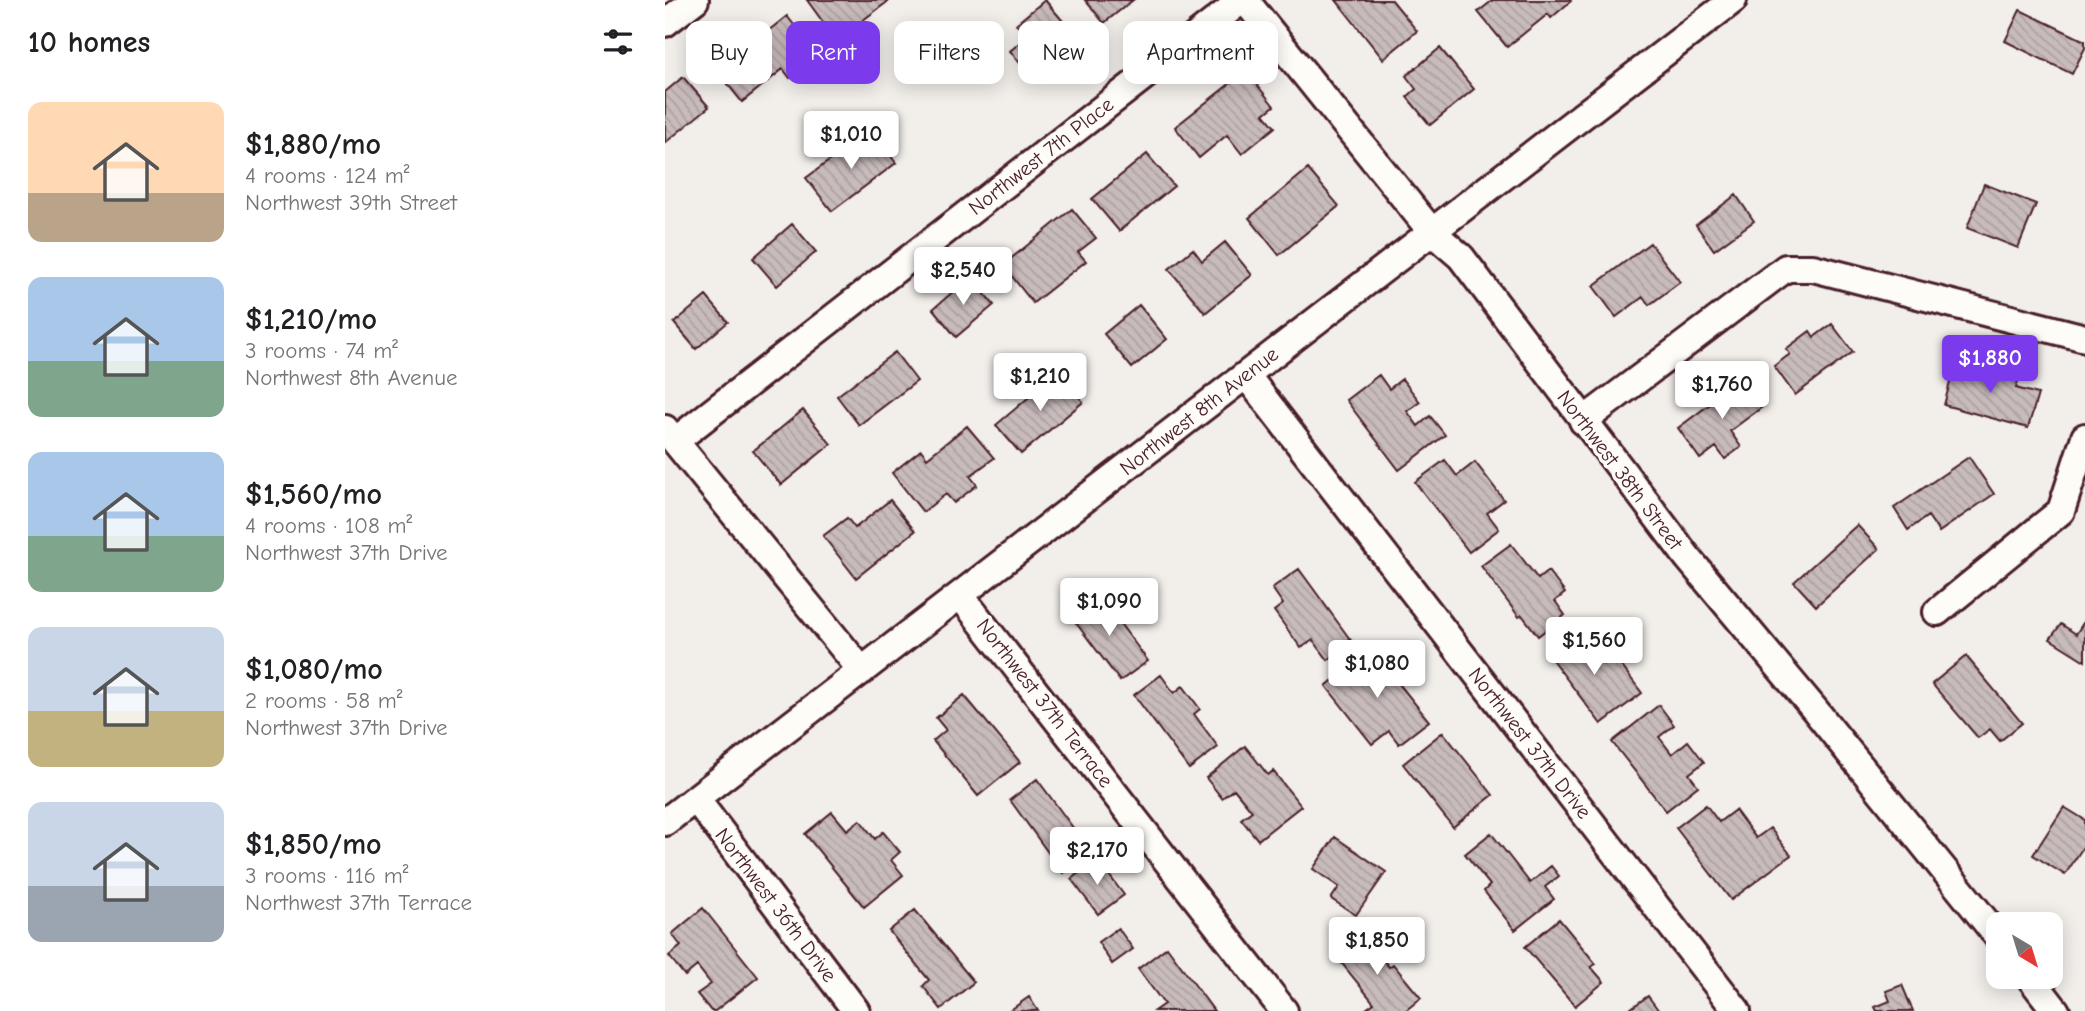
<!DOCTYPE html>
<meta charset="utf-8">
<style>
body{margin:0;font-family:"Comic Neue",sans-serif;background:#f6f6f6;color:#202124;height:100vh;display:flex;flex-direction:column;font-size:26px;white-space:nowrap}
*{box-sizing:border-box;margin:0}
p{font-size:23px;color:#757577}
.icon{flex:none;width:38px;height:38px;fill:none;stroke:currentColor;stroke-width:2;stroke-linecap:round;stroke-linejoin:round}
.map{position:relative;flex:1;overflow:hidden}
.side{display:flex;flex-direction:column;background:#fff;width:665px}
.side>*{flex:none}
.top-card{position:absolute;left:21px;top:21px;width:665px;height:63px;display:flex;gap:14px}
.needle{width:46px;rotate:142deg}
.fabs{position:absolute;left:1321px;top:912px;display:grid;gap:14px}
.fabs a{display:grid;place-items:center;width:77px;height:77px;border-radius:14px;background:#fff;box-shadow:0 4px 18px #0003;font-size:35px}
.price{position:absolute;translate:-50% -60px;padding:0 16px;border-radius:7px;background:#fff;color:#222;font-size:23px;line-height:46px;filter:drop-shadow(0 2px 4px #0008)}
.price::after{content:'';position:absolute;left:50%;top:42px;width:21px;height:16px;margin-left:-10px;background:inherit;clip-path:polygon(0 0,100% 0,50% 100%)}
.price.current{background:#7c3aed;color:#fff}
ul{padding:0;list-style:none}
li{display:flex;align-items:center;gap:21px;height:175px;padding:0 28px}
li span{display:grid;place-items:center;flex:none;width:196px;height:140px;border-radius:14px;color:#555}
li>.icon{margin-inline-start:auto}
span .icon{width:84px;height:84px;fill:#fffc;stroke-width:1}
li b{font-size:30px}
h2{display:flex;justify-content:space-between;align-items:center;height:84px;padding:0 28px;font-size:30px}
.chip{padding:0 24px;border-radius:14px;background:#fff;box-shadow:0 4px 18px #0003;font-size:24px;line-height:63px}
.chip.current{background:#7c3aed;color:#fff}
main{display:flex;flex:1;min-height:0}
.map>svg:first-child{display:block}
</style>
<main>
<section class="side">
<h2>10 homes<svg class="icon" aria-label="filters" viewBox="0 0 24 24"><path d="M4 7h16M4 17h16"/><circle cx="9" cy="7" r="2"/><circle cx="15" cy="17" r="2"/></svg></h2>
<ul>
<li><span style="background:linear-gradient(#ffd9b3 65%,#b9a48a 0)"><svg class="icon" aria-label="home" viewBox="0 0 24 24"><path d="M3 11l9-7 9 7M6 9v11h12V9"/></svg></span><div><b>$1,880/mo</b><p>4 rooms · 124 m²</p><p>Northwest 39th Street</p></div></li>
<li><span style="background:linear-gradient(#a9c7e8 60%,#7fa58c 0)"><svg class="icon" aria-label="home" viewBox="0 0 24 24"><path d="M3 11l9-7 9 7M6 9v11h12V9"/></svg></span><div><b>$1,210/mo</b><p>3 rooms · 74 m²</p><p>Northwest 8th Avenue</p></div></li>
<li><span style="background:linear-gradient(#a9c7e8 60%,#7fa58c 0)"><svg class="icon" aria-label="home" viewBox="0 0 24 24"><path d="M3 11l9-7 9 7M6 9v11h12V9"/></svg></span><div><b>$1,560/mo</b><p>4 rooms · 108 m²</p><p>Northwest 37th Drive</p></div></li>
<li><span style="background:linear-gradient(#c9d6e8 60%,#c2b280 0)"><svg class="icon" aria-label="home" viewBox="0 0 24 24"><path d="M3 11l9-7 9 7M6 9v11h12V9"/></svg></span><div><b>$1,080/mo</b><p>2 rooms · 58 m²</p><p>Northwest 37th Drive</p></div></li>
<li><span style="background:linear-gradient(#c9d6e8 60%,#9aa5b1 0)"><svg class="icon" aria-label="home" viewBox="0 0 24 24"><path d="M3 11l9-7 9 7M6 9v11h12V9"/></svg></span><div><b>$1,850/mo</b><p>3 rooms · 116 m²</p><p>Northwest 37th Terrace</p></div></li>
</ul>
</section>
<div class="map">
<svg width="1420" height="1011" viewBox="0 0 1420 1011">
<defs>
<pattern id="building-back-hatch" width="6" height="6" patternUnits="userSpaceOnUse" patternTransform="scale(1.75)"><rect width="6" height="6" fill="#c8bbbb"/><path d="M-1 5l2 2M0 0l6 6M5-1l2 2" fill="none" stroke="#ada0a1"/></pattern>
</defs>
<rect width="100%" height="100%" fill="#f2efeb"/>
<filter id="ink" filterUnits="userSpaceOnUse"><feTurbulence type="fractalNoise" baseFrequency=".0143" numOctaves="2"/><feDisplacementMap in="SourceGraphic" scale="14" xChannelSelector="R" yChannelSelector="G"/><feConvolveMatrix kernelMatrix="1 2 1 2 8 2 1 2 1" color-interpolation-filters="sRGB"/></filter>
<g filter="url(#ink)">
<path fill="url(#building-back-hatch)" stroke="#4a1f2b" stroke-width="2" d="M142,0H225L171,40Z
M380,0L414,40L368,79L345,51L362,37L351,24Z
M420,0H468L439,23Z
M671,0H727L752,31L718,59Z
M828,0H905L906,1L886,18L883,14L842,47L813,12Z
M1355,10L1420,41V48L1407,74L1340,41Z
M122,16L153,55L125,78L118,69L77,102L52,71L76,52L69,43L90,26L98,35Z
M775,48L809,89L765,125L742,97L751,89L741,76Z
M581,71L609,106L599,114L610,127L577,154L562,135L534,158L510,127Z
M18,77L44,107L0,143V92Z
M206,130L231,163L167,211L141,178Z
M482,154L509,186L454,231L427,199Z
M643,169L674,206L614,255L584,218Z
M1319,184L1371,204L1353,248L1302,228Z
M1071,195L1089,221L1049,250L1031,225Z
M407,209L431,238L413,252L421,261L368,303L338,265Z
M127,224L151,252L112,286L88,258Z
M560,242L587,275L540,313L504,269L528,249L537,261Z
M985,243L1015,282L984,305L978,297L951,317L928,286Z
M305,277L329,305L291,337L268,309Z
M41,296L63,322L31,349L9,323Z
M474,305L502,339L467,368L439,334Z
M1167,324L1188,352L1130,395L1109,366L1125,354L1121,349L1145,331L1149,337Z
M230,352L252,381L194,425L172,396Z
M1291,360L1354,377L1351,388L1373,394L1363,428L1279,405Z
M394,372L418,402L356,454L331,425Z
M714,375L724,389L737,379L755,402L742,411L753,426L765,416L780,435L734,470L681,400Z
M1080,378L1100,405L1065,431L1076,447L1060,459L1051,447L1035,459L1013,428Z
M138,410L166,444L116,485L88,451Z
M302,426L329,458L305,476L312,485L289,503L281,494L258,512L227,473L256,450L262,458Z
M1304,457L1329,494L1274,532L1263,516L1243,530L1229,508Z
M780,460L792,476L810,462L839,500L822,513L834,529L804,552L750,482Z
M225,500L250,531L191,578L158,536L182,518L190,528Z
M1192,525L1214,549L1151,606L1129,582Z
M846,544L873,579L883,571L900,593L890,601L900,615L873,636L857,615L854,617L816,566Z
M634,569L687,642L663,660L648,640L636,648L609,611L618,604L607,588Z
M433,594L483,661L455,681L405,615Z
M1420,620V661L1385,639L1396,624L1411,634Z
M912,630L938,664L949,656L977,693L936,724L882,653Z
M706,649L764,721L734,744L724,731L707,744L661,686Z
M1301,656L1357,723L1335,741L1325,729L1313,738L1267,684Z
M496,675L509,693L518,686L535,709L529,714L553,747L524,769L469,695Z
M299,695L355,762L313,796L268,741L281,730L271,718Z
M994,705L1009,725L994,737L1007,754L1023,741L1039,762L1024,774L1033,786L1001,811L947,742Z
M778,732L828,795L788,827L738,764Z
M580,746L603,775L608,771L636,806L593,840L576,819L587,811L569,789L557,798L541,778Z
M372,779L426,852L398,873L345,800Z
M1041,805L1054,822L1070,810L1091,838L1105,828L1126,855L1066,900L1011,828Z
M1399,807L1420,820V844L1400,875L1368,855Z
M167,812L182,830L195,820L210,839L218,832L235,852L226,860L238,875L199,907L140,834Z
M826,833L865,883L886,866L894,876L880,887L889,899L850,930L819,891L825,885L800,854Z
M670,837L721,872L691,915L666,899L674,887L648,869Z
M432,859L459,895L433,914L406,879Z
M38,908L93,977L50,1011H46L32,994L46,984L32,966L20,976L4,956L16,946L7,934Z
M250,910L309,982L276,1009L258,986L264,980L224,931Z
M894,919L931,964L926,967L939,982L910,1006L860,947Z
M453,928L468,949L447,964L433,942Z
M697,933L724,967L728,964L756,998L740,1011H702L701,1009L709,1003L670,955Z
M502,947L549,1011H489L499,1004L473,969Z
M1237,985L1248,1011H1212L1210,1007L1225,1001L1221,991Z
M983,996L994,1011H962Z
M364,997L373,1011H344Z"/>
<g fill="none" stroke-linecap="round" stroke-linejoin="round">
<defs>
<path id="minor" d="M580,0L767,232L796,257L1023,558L1150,710L1334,938
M0,23L30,0
M581,375L1072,1011
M918,421L1121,268H1148L1420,338
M0,429L197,671
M10,441L577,0
M295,595L619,1011
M1272,612L1396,511L1420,437
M31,799L191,1011
M0,822L1068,0
M1364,976L1391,1011"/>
</defs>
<use href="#minor" stroke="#4a1f2b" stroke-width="32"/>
<use href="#minor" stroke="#fdfcf7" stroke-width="26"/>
</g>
</g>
<g text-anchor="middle" stroke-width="7" stroke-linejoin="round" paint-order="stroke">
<g font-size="21" fill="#4a1f2b" stroke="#fdfcf7">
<text transform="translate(376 156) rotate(-38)" y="7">Northwest 7th Place</text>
<text transform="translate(534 411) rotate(-38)" y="7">Northwest 8th Avenue</text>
<text transform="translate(955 470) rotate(53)" y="7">Northwest 38th Street</text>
<text transform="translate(380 703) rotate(52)" y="7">Northwest 37th Terrace</text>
<text transform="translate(865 743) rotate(52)" y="7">Northwest 37th Drive</text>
<text transform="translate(111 905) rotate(53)" y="7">Northwest 36th Drive</text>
</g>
</g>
</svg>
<div class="fabs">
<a><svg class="needle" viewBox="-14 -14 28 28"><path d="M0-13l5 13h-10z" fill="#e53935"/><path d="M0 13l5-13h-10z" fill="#757577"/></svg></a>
</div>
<b class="price" style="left:186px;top:171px">$1,010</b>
<b class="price" style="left:298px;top:307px">$2,540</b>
<b class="price current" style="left:1325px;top:395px">$1,880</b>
<b class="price" style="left:375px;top:413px">$1,210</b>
<b class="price" style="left:1057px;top:421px">$1,760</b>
<b class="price" style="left:444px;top:638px">$1,090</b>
<b class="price" style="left:929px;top:677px">$1,560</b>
<b class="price" style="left:712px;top:700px">$1,080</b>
<b class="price" style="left:432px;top:887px">$2,170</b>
<b class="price" style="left:712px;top:977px">$1,850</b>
<div class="top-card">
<a class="chip">Buy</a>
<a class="chip current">Rent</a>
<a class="chip">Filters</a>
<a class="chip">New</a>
<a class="chip">Apartment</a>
</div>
</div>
</main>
